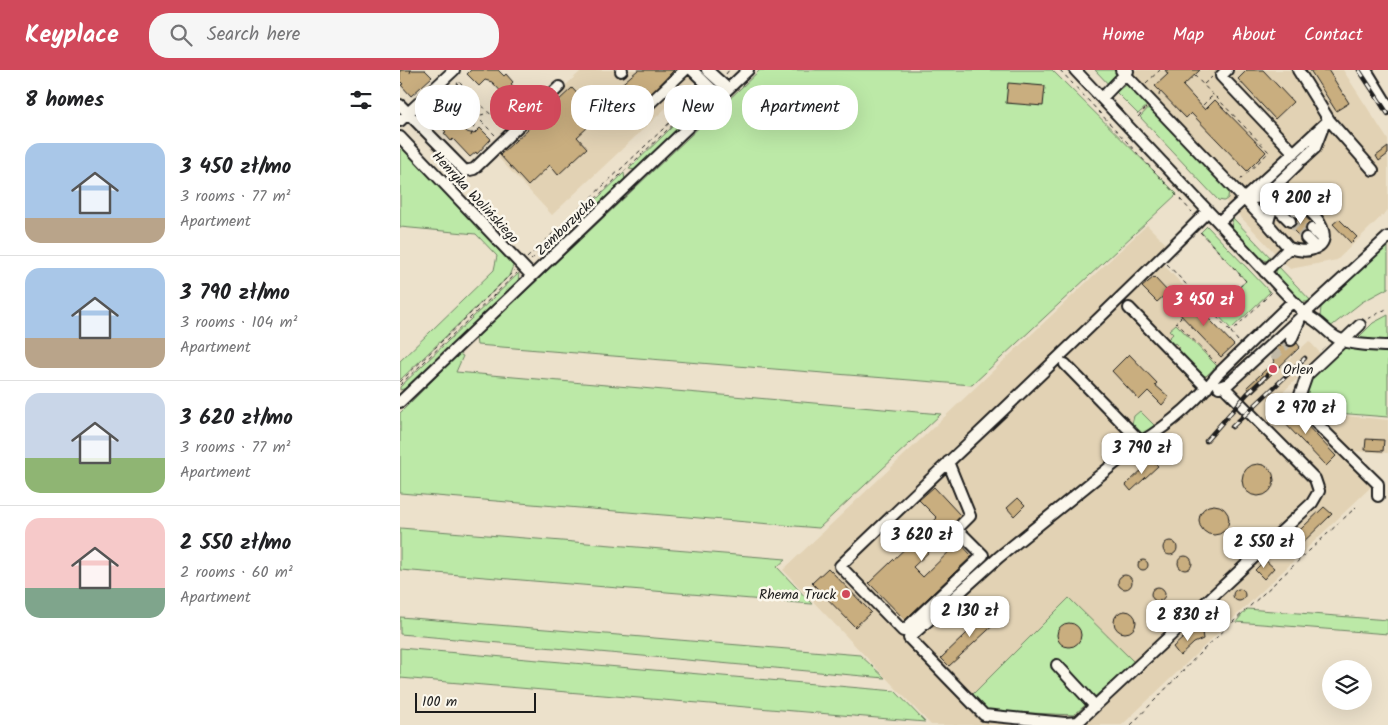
<!DOCTYPE html>
<meta charset="utf-8">
<style>
body{margin:0;font-family:Kalam,sans-serif;background:#f6f6f6;color:#202124;height:100vh;display:flex;flex-direction:column;font-size:19px;white-space:nowrap}
*{box-sizing:border-box;margin:0}
p{font-size:16px;color:#757577}
.icon{flex:none;width:28px;height:28px;fill:none;stroke:currentColor;stroke-width:2;stroke-linecap:round;stroke-linejoin:round}
.map{position:relative;flex:1;overflow:hidden}
.drawer{display:flex;flex-direction:column;background:#fff;width:400px}
.drawer>*{flex:none}
.guide{position:absolute;left:15px;top:15px;width:475px;height:45px;display:flex;gap:10px}
.fabs{position:absolute;left:922px;top:590px;display:grid;gap:10px}
.fabs a{display:grid;place-items:center;width:50px;height:50px;border-radius:50%;background:#fff;box-shadow:0 5px 20px #0002;font-size:25px}
.scale{position:absolute;left:15px;bottom:12px;width:121px;box-sizing:border-box;padding-left:5px;border:2px solid #1c1c1c;border-top:0;font-size:14px;line-height:18px;white-space:nowrap;color:#1c1c1c;-webkit-text-stroke:4px #fbf7ec;paint-order:stroke}
.price{position:absolute;translate:-50% -42px;padding:0 11px;border-radius:10px;background:#fff;color:#222;font-size:16px;line-height:32px;filter:drop-shadow(0 1px 2px #0008)}
.price::after{content:'';position:absolute;left:50%;top:30px;width:15px;height:11px;margin-left:-8px;background:inherit;clip-path:polygon(0 0,100% 0,50% 100%)}
.price.current{background:#d1495b;color:#fff}
ul{padding:0;list-style:none}
li{display:flex;align-items:center;gap:15px;height:125px;padding:0 25px}
li+li{border-top:1px solid #e0e0e0}
li span{display:grid;place-items:center;flex:none;width:140px;height:100px;border-radius:15px;color:#555}
li>.icon{margin-inline-start:auto}
span .icon{width:60px;height:60px;fill:#fffc;stroke-width:1}
li b{font-size:21px}
h2{display:flex;justify-content:space-between;align-items:center;height:60px;padding:0 25px;font-size:21px}
.chip{padding:0 18px;border-radius:20px;background:#fff;box-shadow:0 5px 20px #0002;font-size:18px;line-height:45px}
.chip.current{background:#d1495b;color:#fff}
header{display:flex;align-items:center;gap:30px;box-sizing:border-box;height:70px;padding:0 25px;background:#d1495b;color:#fff}
header strong{font-size:24px}
nav{display:flex;gap:28px;margin-inline-start:auto;font-size:18px}
.search{width:350px;height:45px;background:#f6f6f6;display:flex;align-items:center;gap:12px;box-sizing:border-box;padding:0 18px;border-radius:20px;color:#757577;font-size:19px}
main{display:flex;flex:1;min-height:0}
.map>svg:first-child{display:block}
</style>
<header>
<strong>Keyplace</strong>
<div class="search"><svg class="icon" aria-label="search" viewBox="0 0 24 24"><circle cx="10" cy="10" r="6"/><path d="M15 15l6 6"/></svg>Search here</div>
<nav><a>Home</a><a>Map</a><a>About</a><a>Contact</a></nav>
</header>
<main>
<section class="drawer">
<h2>8 homes<svg class="icon" aria-label="filters" viewBox="0 0 24 24"><path d="M4 7h16M4 17h16"/><circle cx="9" cy="7" r="2"/><circle cx="15" cy="17" r="2"/></svg></h2>
<ul>
<li><span style="background:linear-gradient(#a9c7e8 75%,#b9a48a 0)"><svg class="icon" aria-label="home" viewBox="0 0 24 24"><path d="M3 11l9-7 9 7M6 9v11h12V9"/></svg></span><div><b>3 450 zł/mo</b><p>3 rooms · 77 m²</p><p>Apartment</p></div></li>
<li><span style="background:linear-gradient(#a9c7e8 70%,#b9a48a 0)"><svg class="icon" aria-label="home" viewBox="0 0 24 24"><path d="M3 11l9-7 9 7M6 9v11h12V9"/></svg></span><div><b>3 790 zł/mo</b><p>3 rooms · 104 m²</p><p>Apartment</p></div></li>
<li><span style="background:linear-gradient(#c9d6e8 65%,#8fb573 0)"><svg class="icon" aria-label="home" viewBox="0 0 24 24"><path d="M3 11l9-7 9 7M6 9v11h12V9"/></svg></span><div><b>3 620 zł/mo</b><p>3 rooms · 77 m²</p><p>Apartment</p></div></li>
<li><span style="background:linear-gradient(#f6c9c9 70%,#7fa58c 0)"><svg class="icon" aria-label="home" viewBox="0 0 24 24"><path d="M3 11l9-7 9 7M6 9v11h12V9"/></svg></span><div><b>2 550 zł/mo</b><p>2 rooms · 60 m²</p><p>Apartment</p></div></li>
</ul>
</section>
<div class="map">
<svg width="988" height="655" viewBox="0 0 988 655">
<rect width="100%" height="100%" fill="#ece1cb"/>
<filter id="ink" filterUnits="userSpaceOnUse"><feTurbulence type="fractalNoise" baseFrequency=".02" numOctaves="2"/><feDisplacementMap in="SourceGraphic" scale="10" xChannelSelector="R" yChannelSelector="G"/><feConvolveMatrix kernelMatrix="1 2 1 2 8 2 1 2 1" color-interpolation-filters="sRGB"/></filter>
<g filter="url(#ink)">
<path fill="#e2d2b4" d="M182,0H301L303,3L152,145L94,83Z
M701,0H943L988,70V140L937,190L890,199Z
M747,155L766,174L756,183L754,188L760,194H763L791,224L789,227L860,302L865,298L872,305L909,271L922,285L882,323L973,415L722,655H531L383,500Z
M919,343L988,350V383L951,381Z"/>
<path fill="#bce9a7" stroke="#6c8262" d="M360,0H652L777,124L572,315L77,275L76,268Z
M695,0H715L719,5L711,17Z
M729,15L748,35L738,44L716,22L724,16Z
M310,20V29L236,100L229,99Z
M750,36L829,119L828,128L824,131L818,130L740,47Z
M4,76L113,196L109,206L0,310V291L94,200L97,186L76,164L0,157V80Z
M224,103L225,110L185,149L180,150L177,148Z
M833,148L872,189L867,191L862,189L831,157Z
M807,156L870,222L831,259L814,241L846,211L801,162Z
M988,174V218L962,232L929,258L920,247L921,237Z
M878,196L912,232H903L877,206L876,201Z
M119,203L118,213L10,317L0,320V317Z
M988,245V271L958,268L973,253Z
M776,254L817,296L806,306L800,305L777,281L780,278L775,273L770,277L767,270L773,264L769,260Z
M945,276L988,283V347L911,341C892,311 925,294 945,276Z
M59,284L63,286L56,302L541,344L419,458L0,423V343Z
M740,341L755,356L745,363H738L732,354L734,346Z
M0,458L386,489L377,497L412,534L0,500Z
M669,528L734,592L674,645L587,641L572,625Z
M847,539L988,550V564L836,552Z
M0,547L460,585L485,608L0,564Z
M0,578L495,621L525,652L0,608Z"/>
<path fill="#c9ae7f" stroke="#1c1c1c" d="M0,0H25L32,7L11,26L1,15L3,14L0,11Z
M71,0H98L104,6L106,4L113,12L111,14L130,30L124,35L126,37L110,49L101,39L110,31L92,12L85,10L79,16L67,4Z
M238,0H274L238,38H233L225,26L218,25V17Z
M765,0H800L783,16L805,40L815,30L866,82L847,101L791,43L786,48L755,16L768,4Z
M847,0H863L893,32L875,49L838,9Z
M910,0H928L949,33L936,41Z
M608,13L645,16L643,36L606,33Z
M172,18L199,47L177,67L187,78L158,105L150,95L128,116L100,85Z
M47,23L59,36L53,41L54,48L67,62L74,64L80,58L91,69L77,84L76,82L70,87L53,69L51,71L44,63L46,62L28,43Z
M988,77V84L979,91L976,86Z
M903,145L911,152L899,166L891,158L896,153V149Z
M939,149L957,167L951,173L933,154Z
M754,207L768,222L757,232L742,217Z
M788,227L834,275L821,287L775,239Z
M884,272L889,276L897,273L900,277L852,323L847,317L874,292L871,283Z
M729,284L757,313L755,315L769,327L762,335L748,321L739,330L712,301Z
M887,334L936,386L926,396L876,344Z
M966,369L984,370L983,381L965,380Z
M752,390L758,396L731,421L726,415Z
M842 410a16 16 0 1 1 32 0a16 16 0 1 1-32 0Z
M534,417L561,446L552,455L550,462L513,497L523,507L559,472L572,486L505,550L469,513L537,448L519,430Z
M618,428L625,435L614,446L607,438Z
M799 450a15 15 0 1 1 30 0a15 15 0 1 1-30 0Z
M924,437L932,444L890,485L882,477Z
M763 478a7 7 0 1 1 14 0a7 7 0 1 1-14 0Z
M778 493a7 7 0 1 1 14 0a7 7 0 1 1-14 0Z
M738 495a5 5 0 1 1 10 0a5 5 0 1 1-10 0Z
M865,490L874,498L864,509L855,500Z
M428,498L471,542L455,557L412,513Z
M718 512a7 7 0 1 1 14 0a7 7 0 1 1-14 0Z
M751 524a7 7 0 1 1 14 0a7 7 0 1 1-14 0Z
M833 525a6 6 0 1 1 12 0a6 6 0 1 1-12 0Z
M590,541L599,550L549,596L541,588Z
M714 552a11 11 0 1 1 22 0a11 11 0 1 1-22 0Z
M657 565a12 12 0 1 1 24 0a12 12 0 1 1-24 0Z
M794,558L802,562L803,569L794,573L780,586L773,577L783,568L785,570Z"/>
<g fill="none" stroke-linecap="round" stroke-linejoin="round">
<path stroke="#c2baa8" stroke-width="10" stroke-dasharray="10 5" stroke-linecap="butt" d="M897,142L912,159
M890,151L906,168
M871,284H876L891,270"/>
<defs>
<path id="minor" d="M54,0L8,43L65,101L74,99L159,17
M292,0L320,27
M307,0L328,19
M675,0L906,245C918,251 921,256 931,264C946,276 970,275 988,276
M721,0L868,154
M827,0L821,6L894,83
M966,0L988,36
M221,1L222,0
M702,28L728,1
M0,35L8,43L0,51
M248,35L285,0
M929,50L973,100
M0,67L132,206
M903,89L915,78L923,57
M844,129L864,127L898,94
M886,131L897,142
M875,136L890,151
M819,152L929,50L898,0
M912,159L923,170
M906,168L916,178
M865,202L889,178L868,154C876,97 942,159 919,176C909,183 900,181 889,178
M729,238L807,318
M960,255L907,305L900,325L911,348L978,414V426
M891,270L899,252
M665,294L741,372
M823,316L915,409L919,421L912,433L678,652L665,653L584,645L509,568L599,487L741,372C770,354 797,331 818,304L893,231
M819,317L828,314L988,167
M0,332L348,0
M548,392L570,446L557,459L583,485L503,561L440,496C562,378 688,262 808,141
M657,595L695,636"/>
</defs>
<use href="#minor" stroke="#1c1c1c" stroke-width="14"/>
<path stroke="#1c1c1c" stroke-width="1" stroke-dasharray="4 4" stroke-linecap="butt" d="M660,0L792,142
M10,3L11,0
M326,4L329,0
M794,5L815,27
M746,13L760,0
M804,14L812,7
M759,26L760,20
M66,28L56,19L58,11L103,57
M64,34L95,65
M803,35L811,27H816L869,82L839,111
M58,43L72,58
M50,45L79,38
M738,47L746,38
M60,50L68,22
M57,52L88,43
M67,52L74,29
M71,66L80,36
M800,162L846,211L814,241
M127,188L301,23
M131,190L305,24
M767,194L831,262
M782,246L776,252L816,293
M968,249L988,238
M838,271L831,262L872,222
M0,312L115,200
M0,315L117,203
M731,655L801,582L956,437"/>
<use href="#minor" stroke="#fbf7ec" stroke-width="10"/>
<defs>
<path id="rail" d="M959,0L988,44
M832,357L905,288
M806,371L847,324L867,305"/>
</defs>
<use href="#rail" stroke="#1c1c1c" stroke-width="4.5"/>
<use href="#rail" stroke="#fbf7ec" stroke-width="2.5" stroke-dasharray="8" stroke-linecap="butt"/>
</g>
</g>
<g fill="#d1495b" stroke="#fbf7ec" stroke-width="2">
<circle cx="873" cy="299" r="5"/>
<circle cx="446" cy="524" r="5"/>
</g>
<g text-anchor="middle" stroke-width="5" stroke-linejoin="round" paint-order="stroke">
<g font-size="14" fill="#1c1c1c" stroke="#fbf7ec">
<text transform="translate(76 127) rotate(47)" y="5">Henryka Wolińskiego</text>
<text transform="translate(165 156) rotate(-44)" y="5">Zemborzycka</text>
</g>
<g font-size="14" fill="#1c1c1c" stroke="#fbf7ec" text-anchor="start">
<text x="883" y="304">Orlen</text>
<text x="436" y="529" text-anchor="end">Rhema Truck</text>
</g>
</g>
</svg>
<div class="fabs">
<a><svg class="icon" aria-label="layers" viewBox="0 0 24 24"><path d="M12 4l9 5-9 5-9-5zM3 14l9 5 9-5"/></svg></a>
</div>
<div class="scale">100 m</div>
<b class="price" style="left:901px;top:155px">9 200 zł</b>
<b class="price current" style="left:804px;top:257px">3 450 zł</b>
<b class="price" style="left:906px;top:365px">2 970 zł</b>
<b class="price" style="left:742px;top:405px">3 790 zł</b>
<b class="price" style="left:522px;top:492px">3 620 zł</b>
<b class="price" style="left:864px;top:499px">2 550 zł</b>
<b class="price" style="left:570px;top:568px">2 130 zł</b>
<b class="price" style="left:788px;top:572px">2 830 zł</b>
<div class="guide">
<a class="chip">Buy</a>
<a class="chip current">Rent</a>
<a class="chip">Filters</a>
<a class="chip">New</a>
<a class="chip">Apartment</a>
</div>
</div>
</main>
